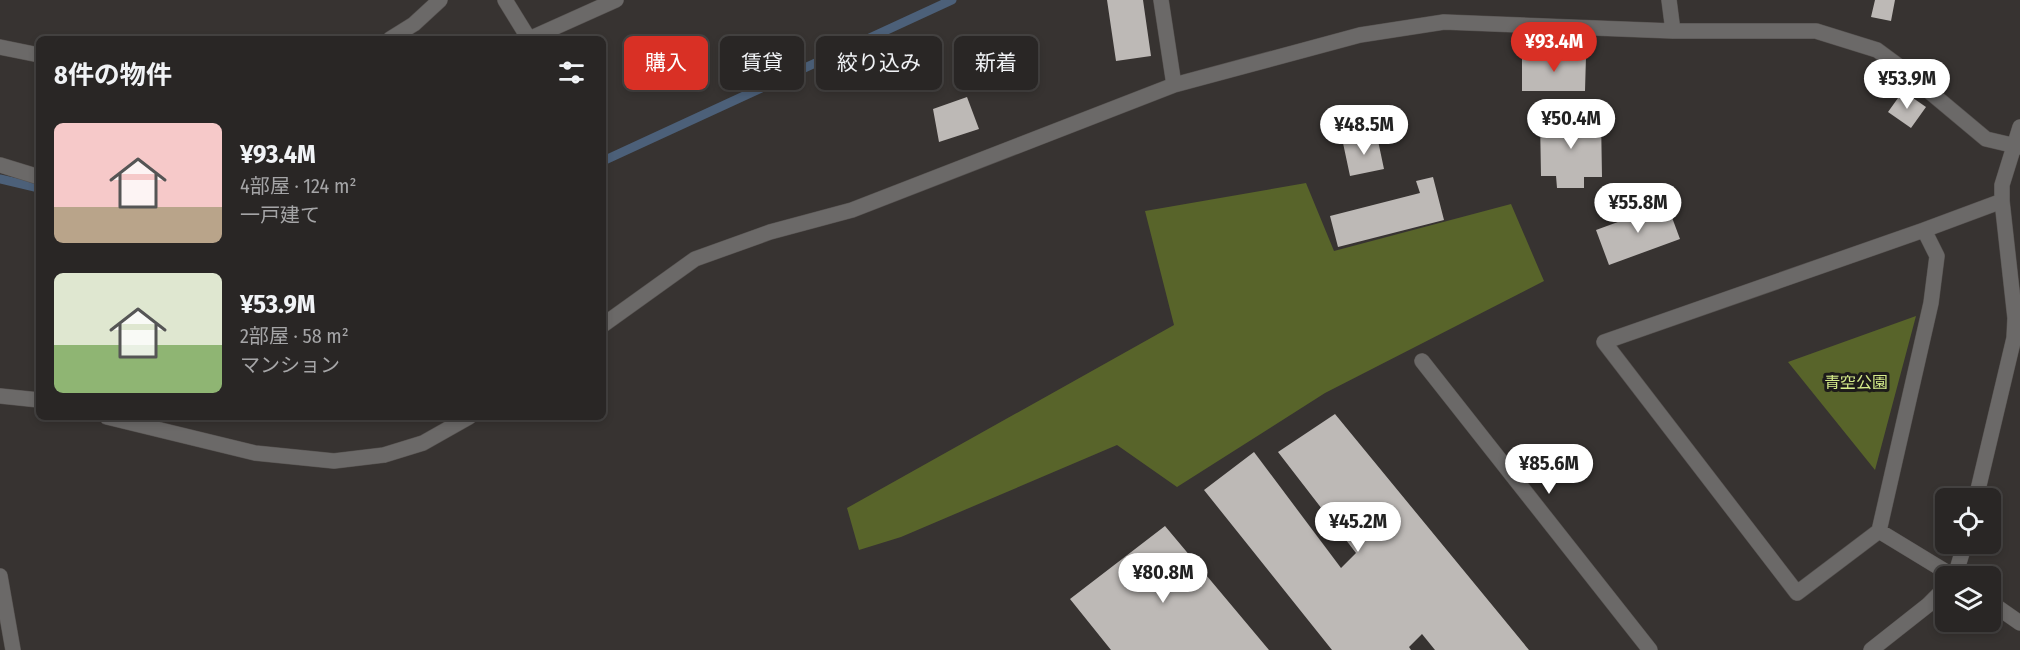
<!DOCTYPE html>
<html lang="ja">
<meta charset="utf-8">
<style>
body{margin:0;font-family:"Fira Sans Condensed","Noto Sans JP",sans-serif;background:#312e2d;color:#f1f3f6;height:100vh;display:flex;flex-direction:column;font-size:22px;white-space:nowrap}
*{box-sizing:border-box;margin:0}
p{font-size:20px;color:#a5a5a7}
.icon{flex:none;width:33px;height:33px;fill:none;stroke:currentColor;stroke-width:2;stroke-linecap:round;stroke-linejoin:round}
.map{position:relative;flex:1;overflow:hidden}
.sheet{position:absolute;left:36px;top:36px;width:570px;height:384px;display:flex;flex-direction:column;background:#292625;border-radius:9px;box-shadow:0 3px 9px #0003,0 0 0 2px #454342}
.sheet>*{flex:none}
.top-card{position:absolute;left:624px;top:36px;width:570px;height:54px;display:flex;gap:12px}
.tools{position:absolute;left:1935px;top:488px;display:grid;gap:12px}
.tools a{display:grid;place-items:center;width:66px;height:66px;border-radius:9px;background:#292625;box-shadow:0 3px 9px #0003,0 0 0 2px #454342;font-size:30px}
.price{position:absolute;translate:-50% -51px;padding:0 14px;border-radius:21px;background:#fff;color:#222;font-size:20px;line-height:39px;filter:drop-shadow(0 2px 3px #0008)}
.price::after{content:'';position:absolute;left:50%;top:36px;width:18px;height:14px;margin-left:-9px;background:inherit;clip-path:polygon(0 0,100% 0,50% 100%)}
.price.on{background:#d93025;color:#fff}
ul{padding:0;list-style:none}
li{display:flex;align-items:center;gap:18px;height:150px;padding:0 18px}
li span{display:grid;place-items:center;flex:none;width:168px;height:120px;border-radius:9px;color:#555}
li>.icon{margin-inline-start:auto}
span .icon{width:72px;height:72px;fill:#fffc;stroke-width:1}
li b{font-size:26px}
h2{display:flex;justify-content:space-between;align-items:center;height:72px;padding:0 18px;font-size:26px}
.tag{padding:0 21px;border-radius:9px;background:#292625;box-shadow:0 3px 9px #0003,0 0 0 2px #454342;font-size:21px;line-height:54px}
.tag.on{background:#d93025;color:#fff}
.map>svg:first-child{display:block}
</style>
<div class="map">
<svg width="2020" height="650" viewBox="0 0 2020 650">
<rect width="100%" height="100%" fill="#373331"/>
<path fill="#58642a" d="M1306,183L1334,251L1511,204L1544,281L1325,393L1177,487L1117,445L901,537L859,550L847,508L1174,325L1145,211Z
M1916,316L1875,470L1788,362Z"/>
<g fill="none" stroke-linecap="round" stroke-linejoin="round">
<path stroke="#4c6079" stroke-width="9" d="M603,161L952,0
M0,179L39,188"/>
</g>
<path fill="#bdb9b6" d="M1107,0H1143L1151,56L1116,61Z
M1875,0H1895L1891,21L1871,17Z
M1522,55L1586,56L1585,91H1522Z
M1903,91L1926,107L1911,128L1888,112Z
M967,97L979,129L939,142L933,109Z
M1601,118L1602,177H1584V188H1557L1556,176H1541L1540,119Z
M1377,136L1384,169L1350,176L1343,143Z
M1433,177L1444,220L1338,247L1330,216L1420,193L1416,181Z
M1667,204L1680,239L1609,265L1596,230Z
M1335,414L1529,650H1435L1422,634L1409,647L1411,650H1332L1204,490L1254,452L1341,568L1356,553L1278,452Z
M1165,526L1269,650H1111L1070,599Z"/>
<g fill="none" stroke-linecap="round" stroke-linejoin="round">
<defs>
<path id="minor" d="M505,0L529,39
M1161,0L1174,85
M1669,0L1673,31
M390,39L414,24L440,0
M529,39L616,0
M0,47L39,55
M0,165L39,177
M1924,230L1937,256L1931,303L1879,531L1797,593L1604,342Z
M1924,230L2002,201
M603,325L695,259L770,232L852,210L1174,85L1360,35L1444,22L1673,31H1816L1877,50L1900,67L1986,139L2020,147
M1422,361L1650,650
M0,396L39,400
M107,417L255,453L334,461L384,455L423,443L469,417
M1976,498L2014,338L2015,318L2002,201V185L2020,127
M1879,531L1953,576
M0,576L13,650
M1955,576L1965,543
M1990,602L2020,623
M1871,650L1928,605L1946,587"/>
</defs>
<use href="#minor" stroke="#55514f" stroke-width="16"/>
<use href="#minor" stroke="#6b6968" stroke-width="15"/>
</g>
<g text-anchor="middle" stroke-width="6" stroke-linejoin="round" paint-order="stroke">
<g font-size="16" fill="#d6ec8b" stroke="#1d1b1a">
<text x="1856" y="388">青空公園</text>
</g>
</g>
</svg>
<div class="tools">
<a><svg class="icon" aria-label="locate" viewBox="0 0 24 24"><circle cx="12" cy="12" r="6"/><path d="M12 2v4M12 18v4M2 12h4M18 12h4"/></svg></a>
<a><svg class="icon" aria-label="layers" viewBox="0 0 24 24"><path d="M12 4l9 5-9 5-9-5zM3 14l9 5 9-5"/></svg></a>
</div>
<b class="price on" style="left:1554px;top:73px">¥93.4M</b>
<b class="price" style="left:1907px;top:110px">¥53.9M</b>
<b class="price" style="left:1571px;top:150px">¥50.4M</b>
<b class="price" style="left:1364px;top:156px">¥48.5M</b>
<b class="price" style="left:1638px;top:234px">¥55.8M</b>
<b class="price" style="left:1549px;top:495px">¥85.6M</b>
<b class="price" style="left:1358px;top:553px">¥45.2M</b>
<b class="price" style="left:1163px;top:604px">¥80.8M</b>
<div class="top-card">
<a class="tag on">購入</a>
<a class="tag">賃貸</a>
<a class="tag">絞り込み</a>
<a class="tag">新着</a>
</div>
<section class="sheet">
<h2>8件の物件<svg class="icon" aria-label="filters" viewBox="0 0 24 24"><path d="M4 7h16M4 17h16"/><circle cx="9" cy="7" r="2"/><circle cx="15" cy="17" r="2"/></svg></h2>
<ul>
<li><span style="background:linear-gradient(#f6c9c9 70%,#b9a48a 0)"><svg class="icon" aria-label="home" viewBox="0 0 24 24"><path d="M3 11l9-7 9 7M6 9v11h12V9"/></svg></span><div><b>¥93.4M</b><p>4部屋 · 124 m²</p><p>一戸建て</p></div></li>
<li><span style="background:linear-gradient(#dfe7d0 60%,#8fb573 0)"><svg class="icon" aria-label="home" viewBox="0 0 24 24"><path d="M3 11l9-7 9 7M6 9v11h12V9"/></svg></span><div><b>¥53.9M</b><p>2部屋 · 58 m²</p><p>マンション</p></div></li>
</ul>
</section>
</div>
